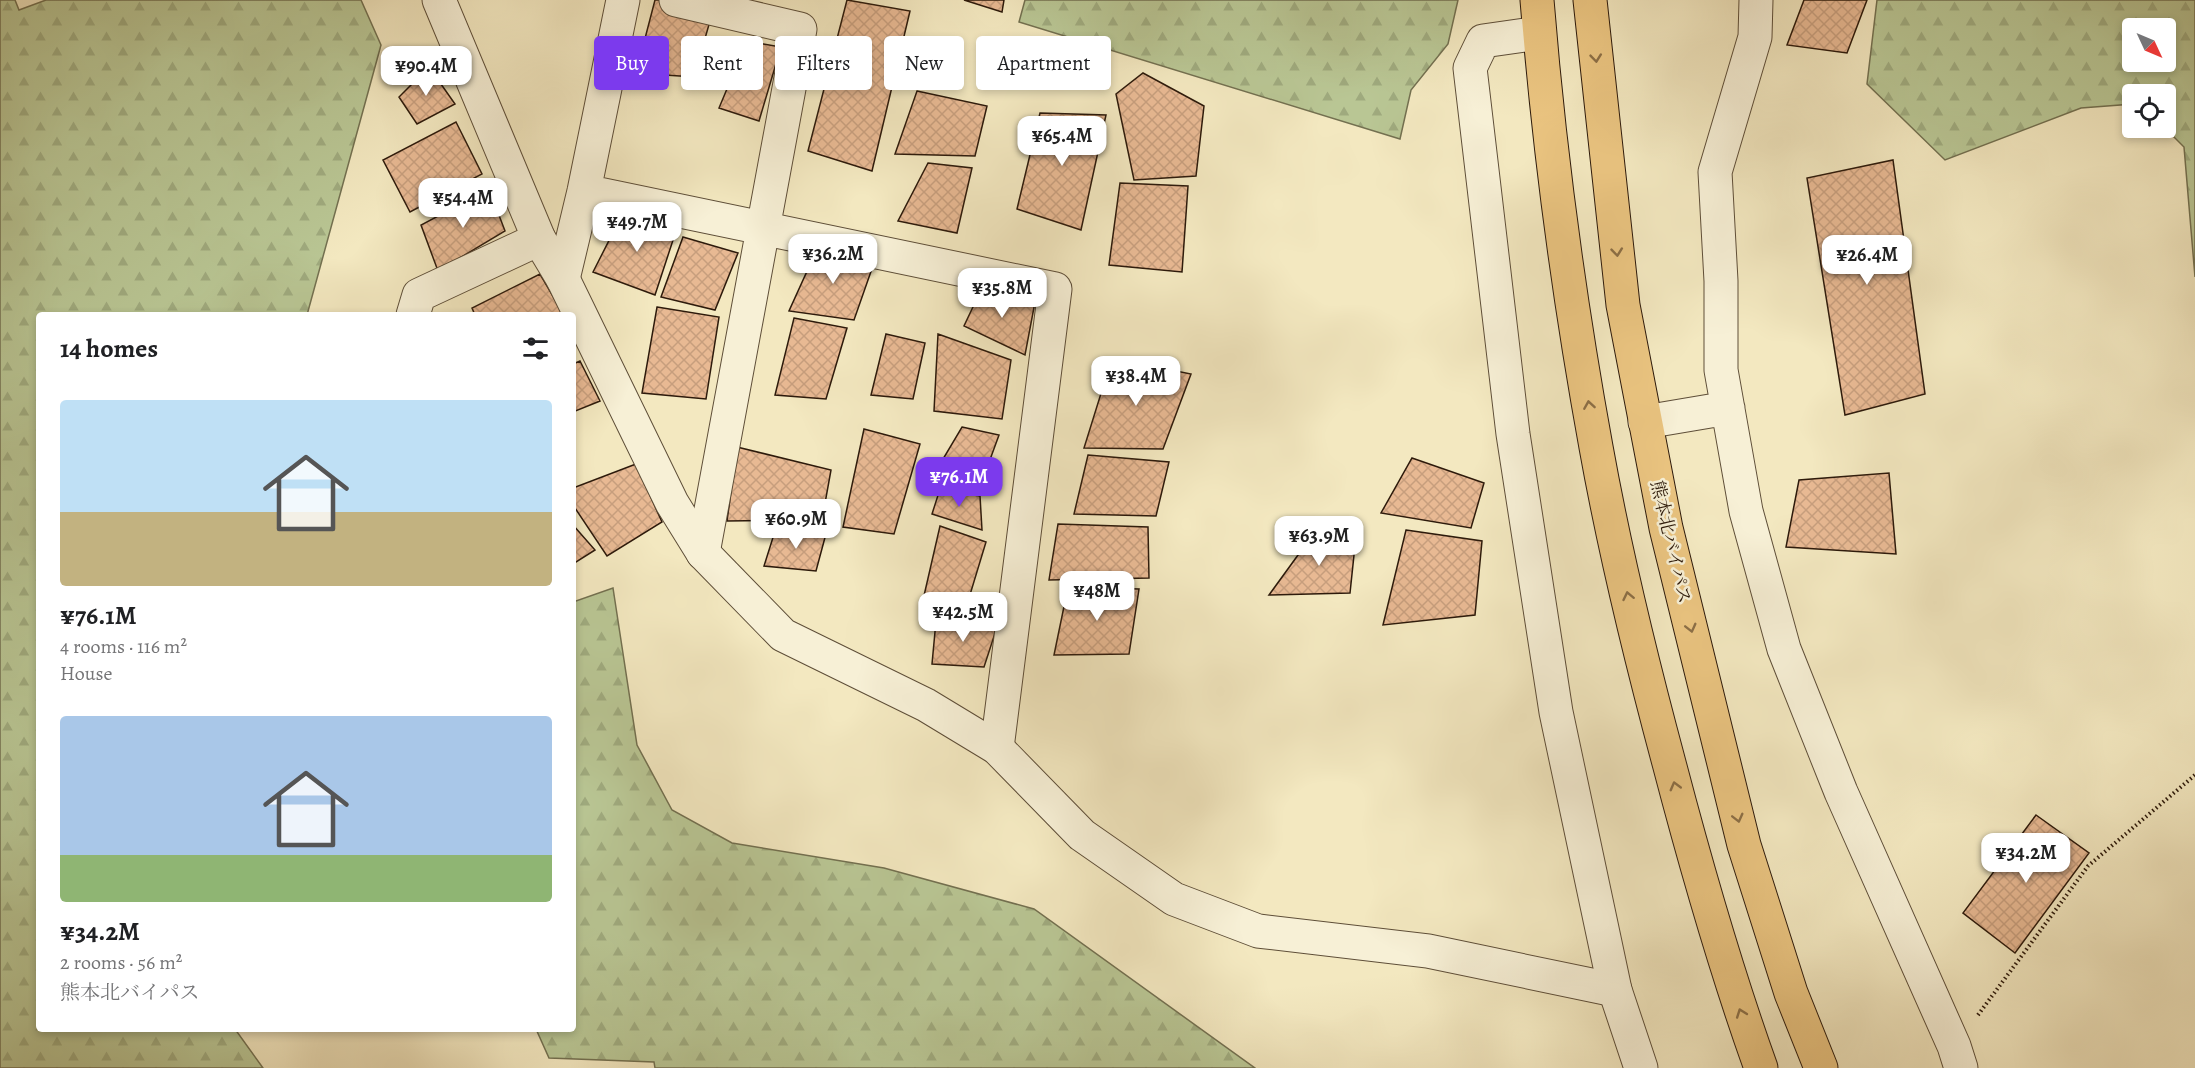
<!DOCTYPE html>
<meta charset="utf-8">
<style>
body{margin:0;font-family:Alegreya,"Noto Serif JP",serif;background:#f2f2f2;color:#202124;height:100vh;display:flex;flex-direction:column;font-size:22px;white-space:nowrap}
*{box-sizing:border-box;margin:0}
p{font-size:20px;color:#757577}
.icon{flex:none;width:33px;height:33px;fill:none;stroke:currentColor;stroke-width:2;stroke-linecap:round;stroke-linejoin:round}
.map{position:relative;flex:1;overflow:hidden}
.side{position:absolute;left:36px;top:312px;width:540px;height:720px;display:flex;flex-direction:column;background:#fff;border-radius:6px;box-shadow:0 3px 9px #0003}
.side>*{flex:none}
.guide{position:absolute;left:594px;top:36px;width:570px;height:54px;display:flex;gap:12px}
.needle{width:39px;rotate:134deg}
.fabs{position:absolute;left:2122px;top:18px;display:grid;gap:12px}
.fabs a{display:grid;place-items:center;width:54px;height:54px;border-radius:6px;background:#fff;box-shadow:0 3px 9px #0003;font-size:30px}
.price{position:absolute;translate:-50% -51px;padding:0 14px;border-radius:12px;background:#fff;color:#222;font-size:20px;line-height:39px;filter:drop-shadow(0 2px 3px #0008)}
.price::after{content:'';position:absolute;left:50%;top:36px;width:18px;height:14px;margin-left:-9px;background:inherit;clip-path:polygon(0 0,100% 0,50% 100%)}
.price.selected{background:#7c3aed;color:#fff}
ul{padding:0;list-style:none}
li{display:grid;align-content:center;gap:12px;height:318px;padding:0 24px}
li span{display:grid;place-items:center;height:186px;border-radius:6px;color:#555}
li>.icon{margin-inline-start:auto}
span .icon{width:108px;height:108px;fill:#fffc;stroke-width:1}
li b{font-size:26px}
h2{display:flex;justify-content:space-between;align-items:center;height:72px;padding:0 24px;font-size:26px}
.pill{padding:0 21px;border-radius:6px;background:#fff;box-shadow:0 3px 9px #0003;font-size:21px;line-height:54px}
.pill.selected{background:#7c3aed;color:#fff}
.map>svg:first-child{display:block}
</style>
<div class="map">
<svg width="2195" height="1068" viewBox="0 0 2195 1068">
<defs>
<pattern id="forest-firs" width="22" height="20" patternUnits="userSpaceOnUse" patternTransform="scale(1.5)"><rect width="22" height="20" fill="#b9c694"/><path d="M5 1l3.5 6h-7zM16 11l3.5 6h-7z" fill="#9faa7e"/></pattern>
<pattern id="building-cross-hatch" width="8" height="8" patternUnits="userSpaceOnUse" patternTransform="scale(1.5)"><rect width="8" height="8" fill="#e8b993"/><path d="M0 0l8 8M0 8l8-8" fill="none" stroke="#c79e7d"/></pattern>
</defs>
<rect width="100%" height="100%" fill="#f3e8c0"/>
<filter id="stains"><feTurbulence type="fractalNoise" baseFrequency=".00333" numOctaves="4"/><feColorMatrix values="0 0 0 0 .2 0 0 0 0 .09 0 0 0 0 .02 0 0 0 .5 -.17"/></filter>
<radialGradient id="worn" r=".72"><stop offset=".6" stop-color="#630" stop-opacity="0"/><stop offset="1" stop-color="#630" stop-opacity=".3"/></radialGradient>
<path fill="url(#forest-firs)" stroke="#737050" stroke-width="1.5" fill-rule="evenodd" d="M0,0H15L19,10L46,0H361L381,45L307,315H39V1029H235L263,1068H0Z
M1025,0H1458L1448,44L1411,90L1400,139L1019,22Z
M1877,0H2195V277L2184,147L2165,128L2166,94H2133V104L2081,108L1945,160L1867,84ZM2166,28V62H2133V28Z
M613,588L637,745L672,810L732,843L884,868L1034,909L1255,1068H655L654,1062L549,1058L536,1029H573V602Z"/>
<path fill="url(#building-cross-hatch)" stroke="#2d1a0b" stroke-width="1.5" d="M655,0H716L694,77L636,73Z
M847,0L910,11L872,171L808,151Z
M964,0H1004L1002,12Z
M1804,0H1867L1847,53L1787,45Z
M747,41L781,47L759,121L719,108Z
M429,67L455,104L417,124L399,97Z
M1143,73L1204,106L1196,176L1134,180L1116,94Z
M917,91L987,106L975,156L895,154Z
M1040,113L1106,115L1081,230L1017,209Z
M456,122L482,174L410,212L383,160Z
M1893,160L1925,394L1845,415L1807,178Z
M928,163L972,168L957,233L898,221Z
M1120,183L1188,186L1182,272L1109,265Z
M489,189L505,231L438,271L421,225Z
M624,211L676,231L655,295L593,272Z
M683,237L738,253L715,310L661,297Z
M818,247L875,260L854,320L789,311Z
M540,274L564,315H475L472,308Z
M981,290L1035,302L1025,355L964,326Z
M657,307L719,317L706,399L642,393Z
M794,318L847,328L826,399L775,395Z
M886,334L925,343L913,399L871,395Z
M938,334L1011,360L1002,419L934,411Z
M1112,358L1191,374L1163,449L1084,448Z
M580,361L600,401L573,412V364Z
M962,427L999,435L980,487L930,481Z
M864,429L920,444L894,534L843,527Z
M737,447L831,470L822,520L727,521Z
M1088,455L1169,462L1156,516L1074,514Z
M1412,458L1484,483L1471,528L1381,513Z
M636,464L662,522L607,556L573,505V488Z
M1889,473L1896,554L1786,547L1799,480Z
M940,489L980,496L982,530L932,514Z
M1322,522L1354,555L1350,593L1269,595Z
M1058,524L1148,527L1149,578L1049,580Z
M573,525L595,550L573,564Z
M940,526L986,542L969,598L923,600Z
M827,530L816,571L764,566L775,531Z
M1406,530L1482,541L1475,615L1383,625Z
M1068,587L1139,589L1129,654L1054,655Z
M936,621H999L984,667L932,664Z
M2036,815L2089,853L2015,953L1963,913Z"/>
<g fill="none" stroke-linecap="round" stroke-linejoin="round">
<defs>
<path id="minor" d="M676,0L800,29L703,553
M1756,0L1755,37L1715,172L1721,281V370L1746,511L1784,649L1841,792L1954,1046L1961,1068
M1539,33L1483,41L1470,68L1513,434L1556,712L1615,990L1641,1068
M584,191L1055,289L997,748
M563,279L584,191L623,0
M413,315L419,295L539,239
M1645,422L1728,408"/>
<path id="tertiary" d="M439,0L539,239L563,279L672,503L703,553L783,635L926,705L997,748L1082,835L1174,899L1258,931L1428,951L1615,990"/>
<path id="trunk" d="M1537,0C1549,149 1569,299 1596,447C1615,553 1641,659 1669,763C1696,866 1725,968 1761,1068
M1590,0L1623,305L1666,528L1744,845L1791,993L1821,1068"/>
</defs>
<use href="#minor" stroke="#5e4e38" stroke-width="35"/>
<use href="#tertiary" stroke="#5e4e38" stroke-width="35"/>
<use href="#trunk" stroke="#2d1a0b" stroke-width="35"/>
<path stroke="#2d1a0b" stroke-width="4" stroke-dasharray="1.5 3" stroke-linecap="butt" d="M1978,1015L2088,866L2195,775"/>
<use href="#minor" stroke="#f7f0d6" stroke-width="33"/>
<use href="#tertiary" stroke="#f7f0d6" stroke-width="33"/>
<use href="#trunk" stroke="#eac480" stroke-width="33"/>
</g>
<defs><path id="oneway-chevron" d="M-2-3.5L2.5 0L-2 3.5" fill="none" stroke-width="1.6" stroke-linecap="round" stroke-linejoin="round" transform="scale(1.5)"/></defs>
<g stroke="#8c6f46">
<use href="#oneway-chevron" transform="translate(1596 58) rotate(84)"/>
<use href="#oneway-chevron" transform="translate(1617 252) rotate(84)"/>
<use href="#oneway-chevron" transform="translate(1589 405) rotate(-99)"/>
<use href="#oneway-chevron" transform="translate(1628 596) rotate(-102)"/>
<use href="#oneway-chevron" transform="translate(1691 628) rotate(76)"/>
<use href="#oneway-chevron" transform="translate(1675 786) rotate(-105)"/>
<use href="#oneway-chevron" transform="translate(1738 818) rotate(76)"/>
<use href="#oneway-chevron" transform="translate(1741 1013) rotate(-110)"/>
</g>
<g text-anchor="middle" stroke-width="5" stroke-linejoin="round" paint-order="stroke">
<g font-size="18" fill="#2d1a0b" stroke="#f7f0d6">
<text transform="translate(1671 542) rotate(77)" y="6">熊本北バイパス</text>
</g>
</g>
<rect width="100%" height="100%" filter="url(#stains)"/>
<rect width="100%" height="100%" fill="url(#worn)"/>
</svg>
<div class="fabs">
<a><svg class="needle" viewBox="-14 -14 28 28"><path d="M0-13l5 13h-10z" fill="#e53935"/><path d="M0 13l5-13h-10z" fill="#757577"/></svg></a>
<a><svg class="icon" aria-label="locate" viewBox="0 0 24 24"><circle cx="12" cy="12" r="6"/><path d="M12 2v4M12 18v4M2 12h4M18 12h4"/></svg></a>
</div>
<b class="price" style="left:426px;top:97px">¥90.4M</b>
<b class="price" style="left:1062px;top:167px">¥65.4M</b>
<b class="price" style="left:463px;top:229px">¥54.4M</b>
<b class="price" style="left:637px;top:253px">¥49.7M</b>
<b class="price" style="left:833px;top:285px">¥36.2M</b>
<b class="price" style="left:1867px;top:286px">¥26.4M</b>
<b class="price" style="left:1002px;top:319px">¥35.8M</b>
<b class="price" style="left:1136px;top:407px">¥38.4M</b>
<b class="price selected" style="left:959px;top:508px">¥76.1M</b>
<b class="price" style="left:796px;top:550px">¥60.9M</b>
<b class="price" style="left:1319px;top:567px">¥63.9M</b>
<b class="price" style="left:1097px;top:622px">¥48M</b>
<b class="price" style="left:963px;top:643px">¥42.5M</b>
<b class="price" style="left:2026px;top:884px">¥34.2M</b>
<div class="guide">
<a class="pill selected">Buy</a>
<a class="pill">Rent</a>
<a class="pill">Filters</a>
<a class="pill">New</a>
<a class="pill">Apartment</a>
</div>
<section class="side">
<h2>14 homes<svg class="icon" aria-label="filters" viewBox="0 0 24 24"><path d="M4 7h16M4 17h16"/><circle cx="9" cy="7" r="2"/><circle cx="15" cy="17" r="2"/></svg></h2>
<ul>
<li><span style="background:linear-gradient(#bfe0f5 60%,#c2b280 0)"><svg class="icon" aria-label="home" viewBox="0 0 24 24"><path d="M3 11l9-7 9 7M6 9v11h12V9"/></svg></span><div><b>¥76.1M</b><p>4 rooms · 116 m²</p><p>House</p></div></li>
<li><span style="background:linear-gradient(#a9c7e8 75%,#8fb573 0)"><svg class="icon" aria-label="home" viewBox="0 0 24 24"><path d="M3 11l9-7 9 7M6 9v11h12V9"/></svg></span><div><b>¥34.2M</b><p>2 rooms · 56 m²</p><p>熊本北バイパス</p></div></li>
</ul>
</section>
</div>
